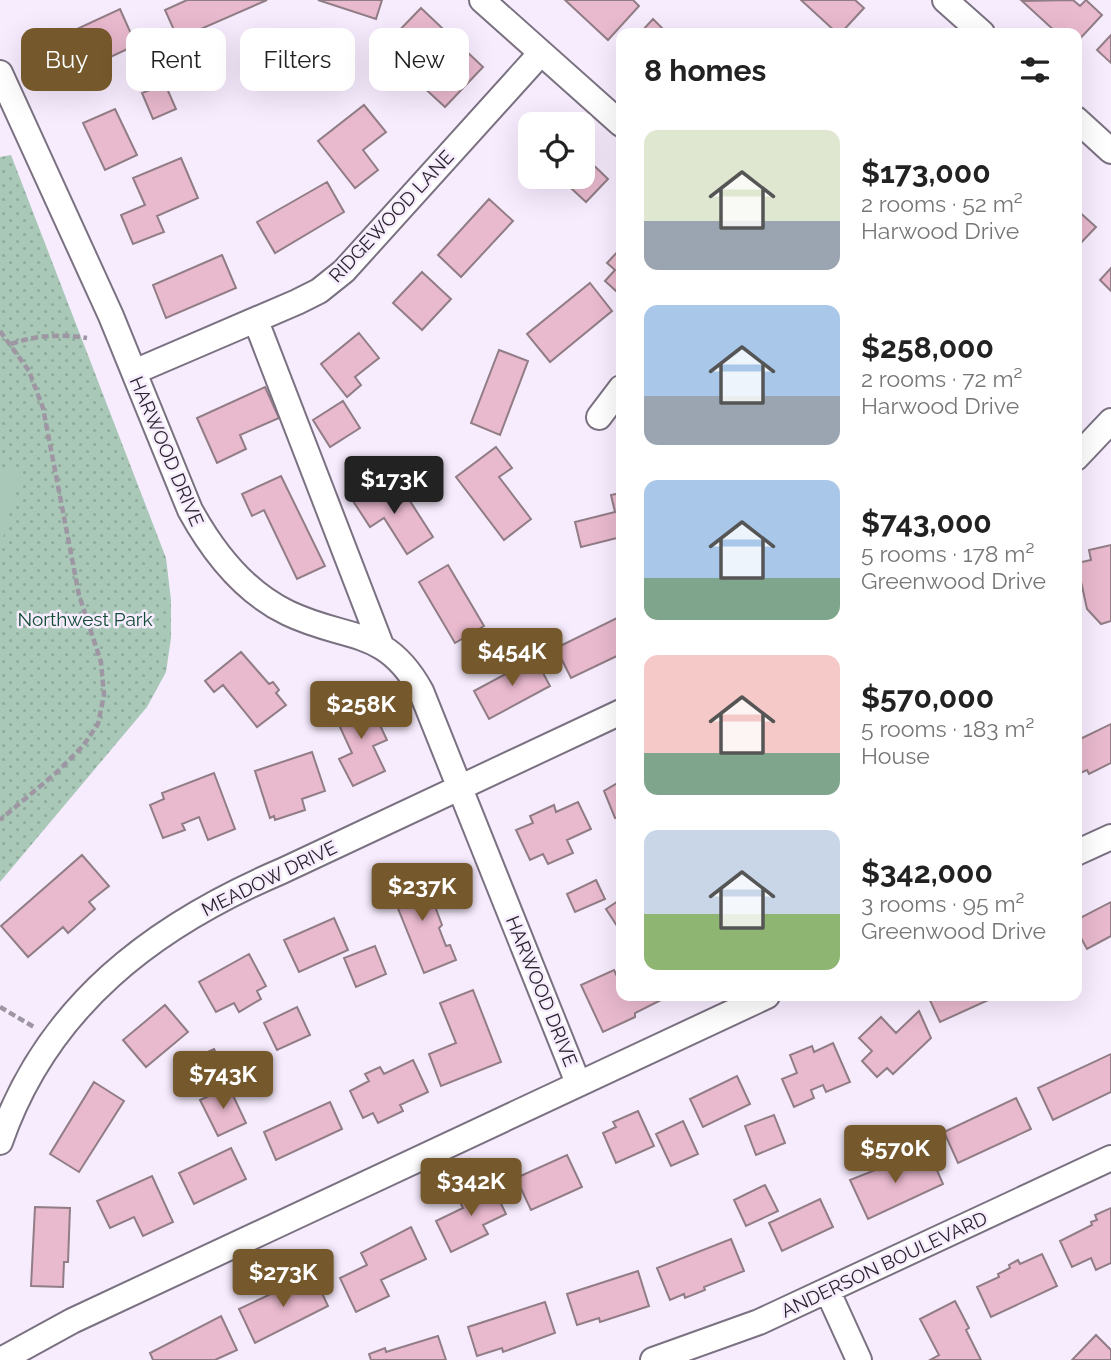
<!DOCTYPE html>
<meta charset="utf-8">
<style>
body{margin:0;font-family:Raleway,sans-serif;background:#f2f2f2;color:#222;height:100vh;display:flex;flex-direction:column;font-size:26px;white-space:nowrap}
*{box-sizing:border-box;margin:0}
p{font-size:23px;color:#767676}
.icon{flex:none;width:38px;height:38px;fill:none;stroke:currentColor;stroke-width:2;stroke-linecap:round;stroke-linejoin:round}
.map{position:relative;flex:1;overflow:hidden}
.side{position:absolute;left:616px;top:28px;width:466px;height:973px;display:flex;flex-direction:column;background:#fff;border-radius:14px;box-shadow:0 7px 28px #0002}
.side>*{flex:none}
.banner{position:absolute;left:21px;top:28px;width:490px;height:63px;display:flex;gap:14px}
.tools{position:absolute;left:518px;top:112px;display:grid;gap:14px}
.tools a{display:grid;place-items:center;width:77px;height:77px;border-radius:14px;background:#fff;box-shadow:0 7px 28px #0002;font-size:35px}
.price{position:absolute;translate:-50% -60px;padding:0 16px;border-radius:7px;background:#75592c;color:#fff;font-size:23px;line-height:46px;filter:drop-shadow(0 2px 4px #0008)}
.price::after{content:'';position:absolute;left:50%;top:42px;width:21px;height:16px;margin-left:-10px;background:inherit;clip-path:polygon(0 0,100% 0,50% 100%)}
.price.active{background:#222;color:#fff}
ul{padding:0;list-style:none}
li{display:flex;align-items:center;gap:21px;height:175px;padding:0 28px}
li span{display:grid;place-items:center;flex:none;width:196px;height:140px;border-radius:14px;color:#555}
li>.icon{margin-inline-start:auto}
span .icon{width:84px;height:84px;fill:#fffc;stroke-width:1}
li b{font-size:30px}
h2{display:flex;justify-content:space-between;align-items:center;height:84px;padding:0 28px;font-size:30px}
.pill{padding:0 24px;border-radius:14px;background:#fff;box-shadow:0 7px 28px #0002;font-size:24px;line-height:63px}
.pill.active{background:#75592c;color:#fff}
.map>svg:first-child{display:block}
</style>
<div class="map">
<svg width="1111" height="1360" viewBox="0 0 1111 1360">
<defs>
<pattern id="grass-dots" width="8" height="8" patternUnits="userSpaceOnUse" patternTransform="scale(1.75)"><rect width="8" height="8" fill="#a9c8b7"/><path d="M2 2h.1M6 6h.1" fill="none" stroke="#91ac9e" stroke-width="1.8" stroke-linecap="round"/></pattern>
</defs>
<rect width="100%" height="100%" fill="#f7ecfe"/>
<path fill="url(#grass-dots)" d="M11,155L166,558L171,600V638L166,672L147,707L0,882V157Z"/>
<path fill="#a9c8b7" d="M0,467L21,473L0,549Z"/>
<path fill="#e9b9ce" stroke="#917d85" stroke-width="2" d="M187,0H267L178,39L165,10Z
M318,0H382L376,19Z
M565,0H633L639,6L608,40Z
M801,0H855L864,8L841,33H837Z
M1073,0L1080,6L1086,0L1102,15L1076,43V33H1057L1022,1Z
M421,8L483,67L445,107L406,71L415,62L391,39Z
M120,9L136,45L68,77L51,41Z
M653,19L667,33H640Z
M1111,35V63L1097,50Z
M165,84L176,109L153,119L142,93Z
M364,105L386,132L363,150L378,170L355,188L318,141Z
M115,109L137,155L105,170L83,123Z
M583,155L608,179L586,202L559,177H583Z
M181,158L198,198L157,216L164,232L133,244L121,215L145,205L133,178Z
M327,182L344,212L275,253L257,222Z
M489,199L513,221L461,277L438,255Z
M1076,209L1096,227L1076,248Z
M621,248V285L616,291L605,281L615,270L607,263Z
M222,255L236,288L166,318L153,285Z
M1111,268V291L1100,280Z
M422,272L451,299L422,330L393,303Z
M590,283L612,311L550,362L527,334Z
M359,333L379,358L355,377L361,385L347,397L321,364Z
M499,350L528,361L500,435L471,423Z
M265,387L279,418L240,435L246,449L217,463L197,418Z
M343,401L360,428L330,447L313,420Z
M496,447L512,468L499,477L531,519L504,540L456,477Z
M281,476L325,566L297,579L264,510L252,516L242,494Z
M384,481L399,504L408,498L433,537L407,554L384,518L370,527L353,501Z
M621,493V537L581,547L575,522L615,512L611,495Z
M1111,545V621L1101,624L1087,609L1077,563L1091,560L1089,550Z
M448,565L484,626L455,643L419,582Z
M621,616V654L571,678L556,648Z
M241,652L269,684L273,682L279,690L276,693L286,705L257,727L223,685L214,692L205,681Z
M535,658L550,686L489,719L474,691Z
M367,698L387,740L373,746L385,771L353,786L339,759L352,753L334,714Z
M1111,724V763L1089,774L1087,770L1076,775V741Z
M312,752L325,791L302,799L305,810L275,820L274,816L270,818L255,771Z
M214,773L235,829L208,840L199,817L182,824L185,830L163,838L150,805L164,799L162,793Z
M621,781V816L615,818L604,791Z
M578,802L591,829L567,840L573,853L548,864L543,854L530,860L516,830L533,823L530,816L554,805L556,812Z
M82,855L109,886L89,902L95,909L68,933L63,927L28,957L1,926Z
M417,874L423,889L431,885L437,900L433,901L442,925L439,928L446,946L450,945L456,960L424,973L389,886Z
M596,880L605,899L575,912L567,894Z
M618,901L621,905V927L619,929L606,909Z
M1111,902V936L1087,949L1076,929V920Z
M334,918L348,950L299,972L284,940Z
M375,946L386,974L356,987L344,958Z
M249,954L266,986L257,991L261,999L239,1012L234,1003L216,1012L199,982Z
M614,970L621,985V996H659L661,1000L635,1013V1017L603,1032L581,985Z
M473,990L501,1062L441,1086L429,1054L456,1043L440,1003Z
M928,996H997L940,1022Z
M165,1005L188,1032L146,1067L123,1040Z
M297,1007L310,1035L277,1050L264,1023Z
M919,1011L931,1038L893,1074L887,1068L877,1077L862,1061L872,1051L859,1038L881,1017L896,1033Z
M833,1043L850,1082L826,1092L823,1085L811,1090L814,1098L794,1107L782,1079L797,1073L790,1055L812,1046L814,1052Z
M214,1049L228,1078L189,1096L175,1067Z
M1111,1054V1092L1053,1120L1038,1088Z
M413,1060L428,1092L400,1105L403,1111L378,1123L373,1113L363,1118L350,1091L369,1081L365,1074L380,1067L384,1074Z
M737,1076L750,1104L703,1127L690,1099Z
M94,1082L124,1101L79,1172L50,1154Z
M229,1087L246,1123L218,1136L200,1100Z
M1016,1098L1031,1129L958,1163L944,1132Z
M330,1102L342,1129L276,1160L264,1132Z
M638,1111L654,1146L616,1163L603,1133L616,1127L613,1122Z
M774,1115L785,1143L756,1155L745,1126Z
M683,1121L698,1154L671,1166L656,1134Z
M231,1148L246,1179L194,1204L179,1173Z
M930,1154L943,1184L868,1219L850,1180L895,1162L898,1169Z
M567,1155L582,1187L531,1210L516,1178Z
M152,1176L173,1222L143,1236L134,1217L110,1228L97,1201Z
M492,1185L506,1214L483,1225L488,1234L451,1252L436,1221L463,1208L459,1200Z
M765,1185L778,1211L746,1226L734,1200Z
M820,1199L833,1227L782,1251L769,1223Z
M35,1207L70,1208L68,1262H64L63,1287L31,1286Z
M1111,1208V1263L1096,1270L1091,1258L1072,1267L1060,1241L1092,1225L1091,1222L1097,1220L1095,1215Z
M411,1227L426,1259L381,1280L389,1296L356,1312L340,1278L367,1265L361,1253Z
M731,1239L744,1271L704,1287L705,1290L685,1298L684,1294L670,1300L657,1268Z
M1042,1254L1057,1286L991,1317L977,1287L999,1277L998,1274L1010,1268L1009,1265L1018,1260L1020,1264Z
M638,1271L649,1306L600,1322L599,1318L577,1325L567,1294Z
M315,1278L328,1306L255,1343L239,1309L290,1285L292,1289Z
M955,1301L969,1328L966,1330L981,1360H930L939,1355L920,1319Z
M545,1302L555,1333L503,1352L502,1348L477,1356L468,1327Z
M221,1316L237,1350L215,1360H153L150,1353Z
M1096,1335L1111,1350V1360H1072Z
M438,1336L446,1360H371L369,1354L385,1348L386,1352Z"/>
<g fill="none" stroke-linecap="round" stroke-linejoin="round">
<defs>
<path id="minor" d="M482,0L621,124
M945,0L982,33
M0,73L111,316L190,510C213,552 244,592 288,613C346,641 385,626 421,691L578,1083
M1076,119L1111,151
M256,321L381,645
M134,372L297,302L319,291L344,271L541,53
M599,417L621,388
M1076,458L1111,421
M1076,853L1111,837
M0,1142C47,1006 153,926 282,871L621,712
M828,1292L859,1360
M1,1360L72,1321L767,996
M653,1360L759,1322L1111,1158"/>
</defs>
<use href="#minor" stroke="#7a7181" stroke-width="28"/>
<path stroke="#9e96a3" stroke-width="4.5" stroke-dasharray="7 3.5" stroke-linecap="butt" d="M0,331L29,371L43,408L79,595L101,662L104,695L98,724L83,746L57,772L0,820
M11,344C37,335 60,334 87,338
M0,1007L34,1027"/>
<use href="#minor" stroke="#fff" stroke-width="24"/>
</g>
<g text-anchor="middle" stroke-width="5" stroke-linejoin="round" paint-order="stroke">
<g font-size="19" fill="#29252b" stroke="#f7ecfe">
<text transform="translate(391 216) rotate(-47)" y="7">RIDGEWOOD LANE</text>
<text transform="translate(167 451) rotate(67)" y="7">HARWOOD DRIVE</text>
<text transform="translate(269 878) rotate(-26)" y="7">MEADOW DRIVE</text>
<text transform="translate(542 991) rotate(68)" y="7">HARWOOD DRIVE</text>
<text transform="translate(884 1264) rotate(-25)" y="7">ANDERSON BOULEVARD</text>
</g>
<g font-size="19" fill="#124c34" stroke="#f7ecfe">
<text x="85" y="626">Northwest Park</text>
</g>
</g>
</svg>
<div class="tools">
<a><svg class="icon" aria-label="locate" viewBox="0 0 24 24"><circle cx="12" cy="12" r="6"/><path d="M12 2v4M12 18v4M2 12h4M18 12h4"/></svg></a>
</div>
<b class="price active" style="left:394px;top:516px">$173K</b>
<b class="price" style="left:512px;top:688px">$454K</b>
<b class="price" style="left:361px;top:741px">$258K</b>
<b class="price" style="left:422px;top:923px">$237K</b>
<b class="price" style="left:223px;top:1111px">$743K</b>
<b class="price" style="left:895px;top:1185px">$570K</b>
<b class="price" style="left:471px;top:1218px">$342K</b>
<b class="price" style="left:283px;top:1309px">$273K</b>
<div class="banner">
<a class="pill active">Buy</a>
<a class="pill">Rent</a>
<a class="pill">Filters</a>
<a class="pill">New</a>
</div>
<section class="side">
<h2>8 homes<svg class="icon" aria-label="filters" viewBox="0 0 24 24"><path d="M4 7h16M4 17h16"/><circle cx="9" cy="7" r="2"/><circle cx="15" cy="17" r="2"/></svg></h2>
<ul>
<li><span style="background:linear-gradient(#dfe7d0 65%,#9aa5b1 0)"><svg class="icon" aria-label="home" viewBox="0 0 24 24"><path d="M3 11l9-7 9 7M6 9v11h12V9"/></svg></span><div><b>$173,000</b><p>2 rooms · 52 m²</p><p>Harwood Drive</p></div></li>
<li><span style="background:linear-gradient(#a9c7e8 65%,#9aa5b1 0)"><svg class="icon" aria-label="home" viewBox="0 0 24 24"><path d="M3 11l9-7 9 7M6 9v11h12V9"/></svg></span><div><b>$258,000</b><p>2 rooms · 72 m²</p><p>Harwood Drive</p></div></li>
<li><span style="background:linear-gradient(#a9c7e8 70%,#7fa58c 0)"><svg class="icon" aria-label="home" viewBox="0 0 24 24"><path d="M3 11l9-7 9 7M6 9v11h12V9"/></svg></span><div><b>$743,000</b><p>5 rooms · 178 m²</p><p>Greenwood Drive</p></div></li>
<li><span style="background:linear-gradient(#f6c9c9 70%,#7fa58c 0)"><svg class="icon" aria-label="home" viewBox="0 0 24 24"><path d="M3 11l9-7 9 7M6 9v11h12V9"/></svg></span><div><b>$570,000</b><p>5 rooms · 183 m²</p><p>House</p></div></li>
<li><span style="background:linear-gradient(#c9d6e8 60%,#8fb573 0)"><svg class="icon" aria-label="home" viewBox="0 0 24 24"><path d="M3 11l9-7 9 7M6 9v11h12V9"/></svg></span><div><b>$342,000</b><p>3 rooms · 95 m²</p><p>Greenwood Drive</p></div></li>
</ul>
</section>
</div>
